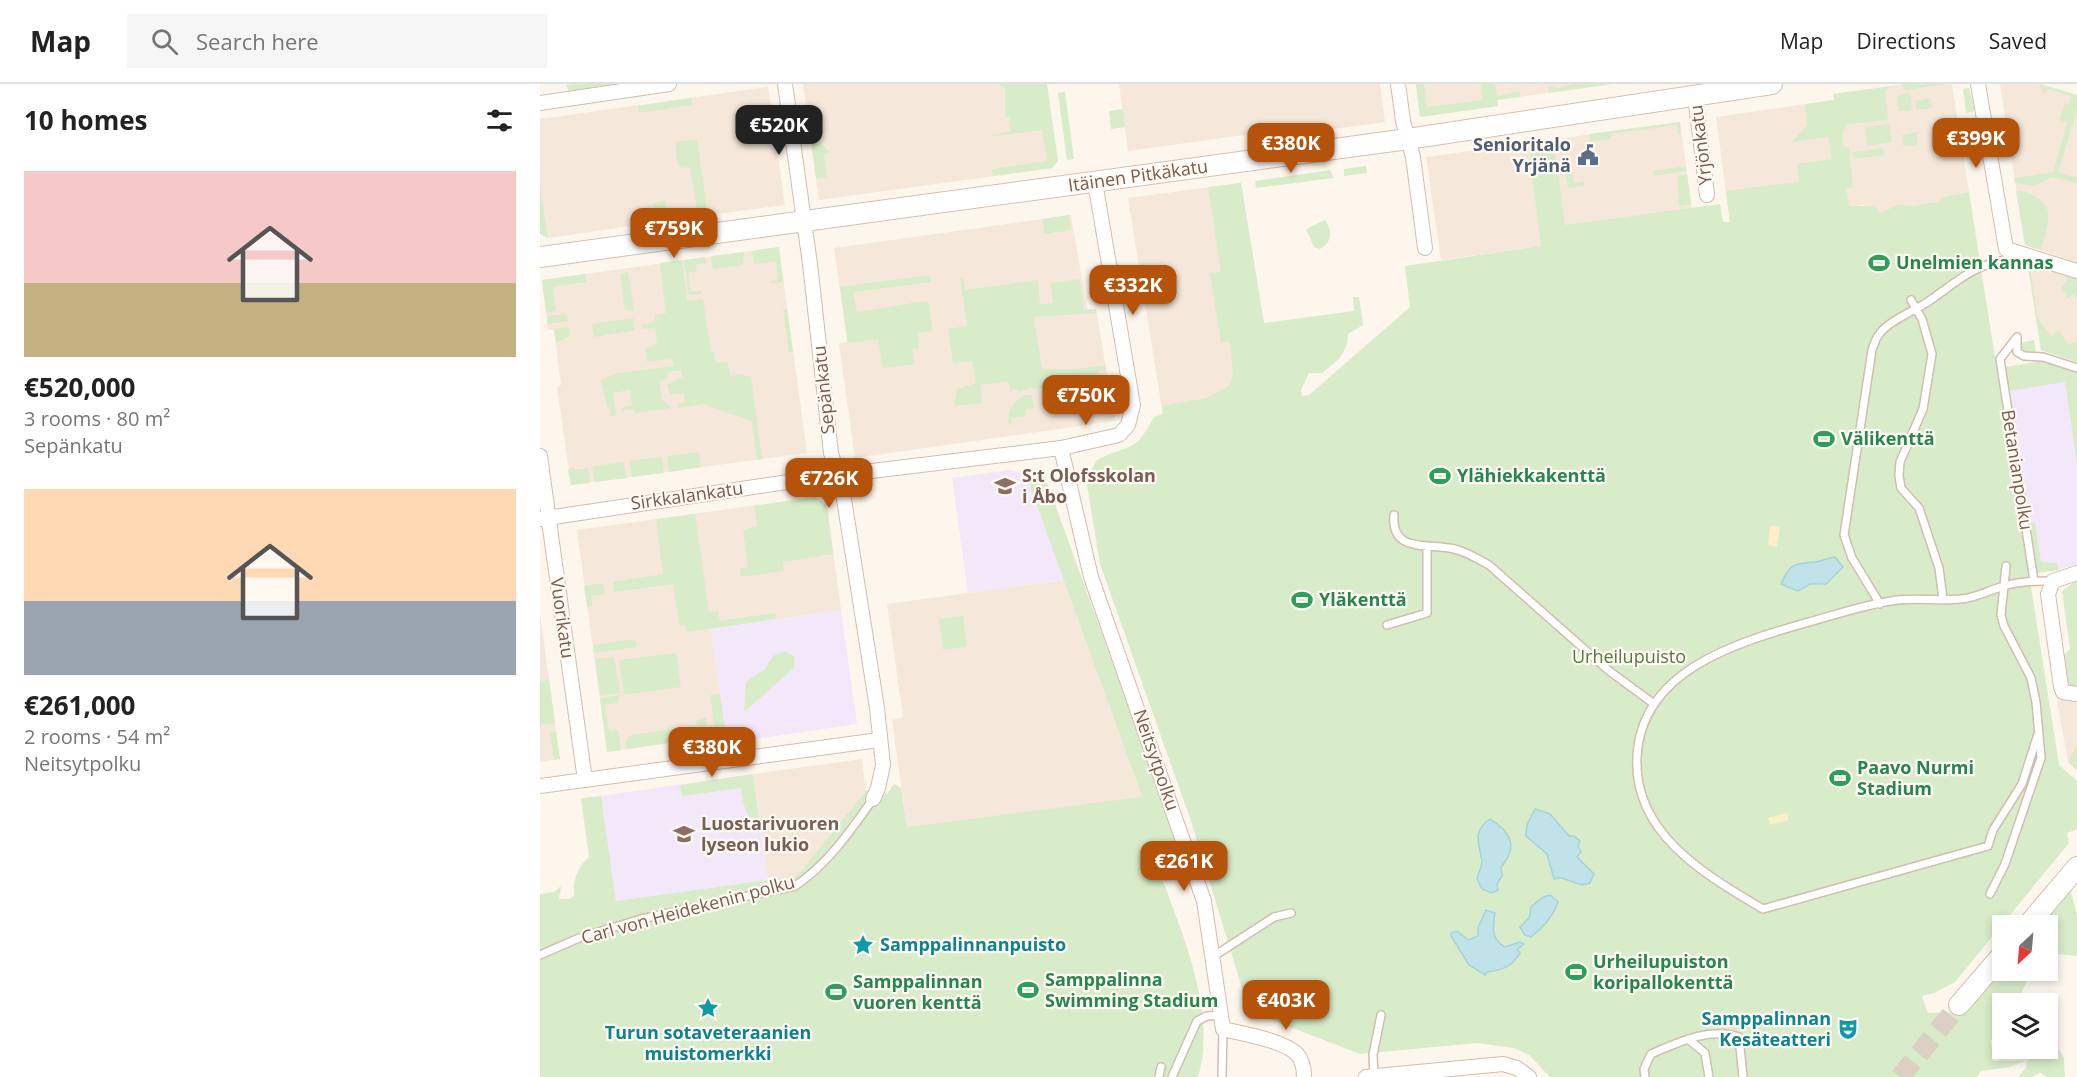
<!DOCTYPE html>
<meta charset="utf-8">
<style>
body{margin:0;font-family:"Open Sans",sans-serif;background:#f6f6f6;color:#222;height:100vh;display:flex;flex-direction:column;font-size:22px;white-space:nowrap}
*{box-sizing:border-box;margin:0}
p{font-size:20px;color:#767676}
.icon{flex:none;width:33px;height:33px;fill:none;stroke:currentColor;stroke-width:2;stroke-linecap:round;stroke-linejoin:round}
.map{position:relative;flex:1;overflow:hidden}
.details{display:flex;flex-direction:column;background:#fff;width:540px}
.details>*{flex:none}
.needle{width:39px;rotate:206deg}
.fabs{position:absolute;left:1452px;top:831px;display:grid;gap:12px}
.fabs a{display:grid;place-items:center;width:66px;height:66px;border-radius:0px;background:#fff;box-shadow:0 3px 9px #0003;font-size:30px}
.price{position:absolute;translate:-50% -51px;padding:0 14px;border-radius:12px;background:#b45309;color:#fff;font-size:20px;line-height:39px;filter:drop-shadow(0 2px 3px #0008)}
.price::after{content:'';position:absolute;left:50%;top:36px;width:18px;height:14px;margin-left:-9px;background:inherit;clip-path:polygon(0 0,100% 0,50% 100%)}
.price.on{background:#222;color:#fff}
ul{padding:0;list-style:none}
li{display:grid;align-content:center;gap:12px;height:318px;padding:0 24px}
li span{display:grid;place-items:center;height:186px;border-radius:0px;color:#555}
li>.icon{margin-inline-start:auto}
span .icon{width:108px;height:108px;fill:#fffc;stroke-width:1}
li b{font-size:26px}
h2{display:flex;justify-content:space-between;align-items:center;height:72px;padding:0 24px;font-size:26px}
header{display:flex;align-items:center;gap:36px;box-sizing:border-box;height:84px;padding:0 30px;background:#fff;border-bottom:2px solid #e0e0e0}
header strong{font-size:28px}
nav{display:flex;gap:33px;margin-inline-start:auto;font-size:21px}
.search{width:420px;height:54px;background:#f6f6f6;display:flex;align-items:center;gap:15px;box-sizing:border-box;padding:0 21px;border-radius:0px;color:#767676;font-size:22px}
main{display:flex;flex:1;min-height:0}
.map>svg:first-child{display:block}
</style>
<header>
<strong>Map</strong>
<div class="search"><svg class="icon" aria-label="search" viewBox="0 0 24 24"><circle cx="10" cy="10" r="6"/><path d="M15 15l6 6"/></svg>Search here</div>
<nav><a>Map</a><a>Directions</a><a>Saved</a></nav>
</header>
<main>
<section class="details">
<h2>10 homes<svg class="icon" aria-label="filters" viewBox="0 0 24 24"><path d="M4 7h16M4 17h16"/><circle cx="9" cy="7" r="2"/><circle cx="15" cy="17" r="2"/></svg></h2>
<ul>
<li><span style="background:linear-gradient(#f6c9c9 60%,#c2b280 0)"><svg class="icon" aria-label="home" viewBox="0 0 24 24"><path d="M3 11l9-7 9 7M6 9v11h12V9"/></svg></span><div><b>€520,000</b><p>3 rooms · 80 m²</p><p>Sepänkatu</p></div></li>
<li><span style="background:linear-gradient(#ffd9b3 60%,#9aa5b1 0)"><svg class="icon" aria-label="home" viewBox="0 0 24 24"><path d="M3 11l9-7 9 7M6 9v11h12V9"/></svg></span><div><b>€261,000</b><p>2 rooms · 54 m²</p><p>Neitsytpolku</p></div></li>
</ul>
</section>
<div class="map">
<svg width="1537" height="993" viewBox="0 0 1537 993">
<rect width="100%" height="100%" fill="#fdf6ec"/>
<path fill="#f5e8da" d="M263,0H500L512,84L279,116Z
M579,0H840L845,38L744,52L742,46L588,67Z
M876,0H1072L957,16L958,22L880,33Z
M1367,0H1412L1429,108L1403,113L1397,118L1371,122L1359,120L1340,129L1324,121L1190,138L1176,33L1294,16L1293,10Z
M1460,0H1502L1537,11V178L1485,161Z
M228,3L245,121L168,131L166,126L91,136V142L8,154L7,148L0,149V35Z
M1140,38L1154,141L901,176L886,73Z
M701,99L736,315L623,331L588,114Z
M531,131L547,225H556L575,337L315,374L299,260L307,258L294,164Z
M239,163L267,369L31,401L17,303L21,301L14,246H8L2,196Z
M1487,176L1537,192V278L1501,266Z
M275,413L287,421L301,526L171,545L186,651L67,668L37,446Z
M524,496L602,714L367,743L352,636L363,633L347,520Z
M0,530L20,675L0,678Z
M1537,614V686L1528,678L1517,617Z
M322,675L326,709L257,792L228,796L213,690Z"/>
<path fill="#f3e8fa" d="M1503,277L1537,288V481L1497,489L1465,283Z
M469,386L482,389L490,400L524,496L428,509L412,394Z
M301,526L317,640L187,659L171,545Z
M213,690L228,796L76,817L61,712Z"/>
<path fill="#d8ecc9" d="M35,0H76L29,7L26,1Z
M460,0H507L518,77L512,84L453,92L452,85L507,77L502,46L445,53L471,47L469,33H465V3H461Z
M876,0H884L887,23L943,16L941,0H955L957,12L979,7L981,13L957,16L958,22L880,33Z
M1034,0H1072L1009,9L1008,3L1015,2V5Z
M1367,0H1407L1366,6L1361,1L1349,3L1345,9L1348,36L1308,40L1302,49L1304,63H1309L1313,103L1306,105L1309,122H1335L1340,129L1359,120L1371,122L1397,118L1403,113L1429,108L1519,681L1537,697V745L1527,749L1529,759L1415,898L1394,909L1382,912L1388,929L1428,928L1462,884V886L1492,887L1478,915L1485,919L1462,920V943L1451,956L1453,977L1488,976L1510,965L1518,964L1524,974L1525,993H1507L1500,989L1491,993H1478L1486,984L1487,976L1470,983L1441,987L1437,993H1010L989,971L974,964L937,959L820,970L709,927L652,740L560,480L547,401L548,391L557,376C590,359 594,371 614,333L623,330L622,322L666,314L689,302L693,290L690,258L681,259L670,190L681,188L668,103L701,99L724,239L814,227L813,213H819L823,241L808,250C808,269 796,278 782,289H769L761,306L762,312L769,311L870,223L865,182L1001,162L988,59L1013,55L1025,141L1180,120L1183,138H1190L1186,107L1259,98L1257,80L1292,75L1288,53L1252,58L1267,41L1265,20L1294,16L1293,10Z
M1499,0L1537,11V26L1518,88L1537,94V99L1512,93L1494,102L1475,99L1474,94L1513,88L1527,38L1519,36L1525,19L1528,20L1531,12L1509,5L1504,10Z
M1429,4L1435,27L1426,29L1423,5Z
M525,8L534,75L527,76L518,9Z
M1370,9L1372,27H1359L1357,12Z
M151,14L152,21L99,29L98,22Z
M1390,14L1392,24L1377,26L1375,17Z
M583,25L585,43L571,45L569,27Z
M1140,38L1141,50L1138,51L1137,41L1071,50V55L1050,57L1049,50Z
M1349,40L1352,58L1327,62L1325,43Z
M279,48L280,59L290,68L284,70L287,93L276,95L270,49Z
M1377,48V61L1363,62L1362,51Z
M157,55L167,126L157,127L150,83L141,84L138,81L135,58Z
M1343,64L1344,71L1314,75L1313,68Z
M826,82L827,89L804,92V85Z
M1146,82V87L1113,92V87Z
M791,86L793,94L716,104L715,97Z
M1033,89L1034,99L1044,97V102L1028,104L1025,90Z
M1147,90L1151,120L1139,122L1137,92Z
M0,101L7,148L8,154L0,150Z
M1476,107C1483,107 1489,109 1494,112C1518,123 1506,146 1501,166L1485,161Z
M125,116L127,131L114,133L113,120Z
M529,131L531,146L504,150L502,135Z
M785,136C793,146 792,159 780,165L774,163L766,145Z
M239,163L243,198L231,200V197L238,196L236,177L214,180L212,167Z
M204,168L203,181L173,185L171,172Z
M165,173L166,179L156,180L157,187L148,189L151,208L162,207V210L149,211L144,176Z
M142,176L147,217L163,215L171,268H174L176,279L187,278L191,292L203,290L204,292H211L222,375L217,376L212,337L163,320L139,324L137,320L145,318L144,309L130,311L127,301L142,293L141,286L128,288L127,294L120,297L122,316L132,324L94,329L93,325L80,327L84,323L92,321L90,306L73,309L76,331L71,332L70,323L67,324L61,296L77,289L134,282L132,274L107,278L105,264L113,262L117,257L115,244L103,245L102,241L115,237V231L126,229L120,179Z
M1487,176L1512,184L1513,187L1493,180L1490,185L1498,235L1512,253L1518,246L1529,261L1537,256V278L1501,266Z
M88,188L94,226L85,227L80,190Z
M45,190L46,198L13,203L16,227L6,228L2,196Z
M1526,190L1537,192V216L1534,210L1528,215L1521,204L1528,195L1524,191Z
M390,191L391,198L313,208L317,228L385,217L389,219L392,247L378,249L379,264L372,265L374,280L343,284L338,255L308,259L300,203Z
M420,194H423L425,206L498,196L500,220L513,219L510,199L540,195L544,226L556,225L557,229L494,233L502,285H537L565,281L566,286L558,287L559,303L536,307L533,304L521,306L519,295L512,296L507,305L492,304L478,308L476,305L470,306L468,297L440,301L442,319L414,322L417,305L436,299L432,277L413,279L408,245L427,242Z
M243,225H247L253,268H249Z
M27,230L28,237L8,240L7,232Z
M93,234L95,246L54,253L52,240Z
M29,243L30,252L16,259L14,245Z
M1494,256L1496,268L1487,270L1480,266V259Z
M1503,277L1537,288V379L1525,298L1468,307L1465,283Z
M485,311H492L494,324L486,325V332L471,334L472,341H469C466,327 473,317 485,311Z
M159,368L161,383L129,388L127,372Z
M122,373L124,389L92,393L89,377Z
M84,378L87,394L55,398L52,382Z
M34,384L35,386L48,384L50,399L31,401L28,385Z
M495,388L502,392L508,401L637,757L645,796L623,797C644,854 677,931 658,993H0V810L14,808L21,802L19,815H30L34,811C33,795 37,784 49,773L41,714L61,712L76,817L257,792L327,706L347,710L354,700L361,704L367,743L602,713L487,394Z
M275,413L287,421L293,470L243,478L244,487L201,493L200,484L208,483L203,446L217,442L214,422Z
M155,430L169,528L178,527L180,537L235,529L236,535L147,548L145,541H139L133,500L74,508L73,498L123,490L116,435Z
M1495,439L1501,478L1517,479L1519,486L1497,489L1489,440Z
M1537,496V605L1526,599L1521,574L1530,565L1522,507Z
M63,499L65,510L51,512L52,522L47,523L44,502Z
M423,532L427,563L403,566L399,535Z
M95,555L97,563L54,569L53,561Z
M245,567L254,572V584L204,628L206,598L225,585L233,572Z
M136,569L141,603L84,611L79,576Z
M74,573L80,609L60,612L55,575Z
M9,596L15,639L0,641V597Z
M180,610L186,651L176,652L170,611Z
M80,611L78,619L65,621L69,647L78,646L81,666L67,668L60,614Z
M166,634L168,653L158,655L156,636Z
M152,642L153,650L142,651V657L87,665C84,659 86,654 91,651Z
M10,648H16L20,675L14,676Z
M1537,659V686L1528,678Z
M213,690L220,742C205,734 203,719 201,704L142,712L140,701Z
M1530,804L1537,832V872L1508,869V842H1498Z"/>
<path fill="#fcefc7" d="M1230,442L1240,443L1237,463L1228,461Z
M1247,729L1249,736L1230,741L1228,734Z"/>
<path fill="#bfe3e8" stroke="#a5d3da" stroke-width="1.5" d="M1295,473L1303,483L1286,500H1270L1258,507L1241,500C1250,479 1254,480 1275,478C1282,477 1288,474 1295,473Z
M995,725L1010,730L1029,752H1034L1040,757L1038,762L1041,768L1037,773L1054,790L1050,799C1036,805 1026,790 1014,795L1007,770L986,752L987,741Z
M950,735C972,748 978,764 961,783L962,792L957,800L958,806L952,809L942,805L937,795C938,789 942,783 942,777C939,759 932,747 950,735Z
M1010,811L1018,818C1014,831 1002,845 991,853L985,851L980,843L989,834L991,823L1003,813Z
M946,826L955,829C953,844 950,854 965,863L980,858L984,860L977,866L980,869C972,882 964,886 947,888L945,891L929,881L911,852V849L917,847L928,856L938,852V844Z"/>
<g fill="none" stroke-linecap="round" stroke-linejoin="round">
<path stroke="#dcd0c4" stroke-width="20" stroke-dasharray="20 10" stroke-linecap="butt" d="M1360,993L1419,921"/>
<defs>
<path id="lane" d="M1371,216L1382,235L1392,270L1383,325L1360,378L1359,392L1361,404L1379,424L1399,484L1403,515
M1477,253L1460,275L1494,497
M1477,253V268L1484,272L1503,273L1537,284
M854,431C851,467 883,460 909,464C923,466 936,474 949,481L1068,586L1114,620
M1340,520L1312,474L1304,451L1332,266C1335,257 1338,249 1346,243C1358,233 1373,227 1386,219C1413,201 1433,180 1467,176L1466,165
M847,541L887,529V463
M1498,650L1482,700L1453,746L1448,762L1223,825C1166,791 1093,750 1097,673C1101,585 1199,558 1269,538C1298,530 1327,520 1357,516C1379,514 1399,517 1421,515C1436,514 1449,506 1464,502C1480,497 1496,497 1513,497
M1450,810L1465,780L1501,674L1496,618L1491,594L1464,542L1461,531L1466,482
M0,871L39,854L101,835L255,802C287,781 312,745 333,715
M674,872L734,833L751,829
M1148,955L1165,969L1169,993
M834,992L833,971L841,931
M619,993L621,983
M632,993L657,937L667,932L683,931
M682,993L683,945
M1105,993L1104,985L1111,970C1139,958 1169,943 1199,953L1203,993"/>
<path id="street" d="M245,0L270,180L291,369L303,409L337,624L343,681L338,704L333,715
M858,0L863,37L873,73L885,164
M1438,0L1466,165L1537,187
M1155,11L1167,111
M0,19L129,0
M521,364L551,493L664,817L683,945C703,950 743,956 757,970C763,977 764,985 764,993
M0,372L45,696
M0,435L274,394L521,364L579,351L588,341L593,321L555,98
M1537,489L1513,497L1508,510L1521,603L1523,608L1537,610
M0,702L339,656
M826,993L963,980L977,984L989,993"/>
<path id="secondary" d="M0,173L868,55L1232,0
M1487,842L1537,783
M1419,921L1462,871"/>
</defs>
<use href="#lane" stroke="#d1beb0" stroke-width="10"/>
<use href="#street" stroke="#d1beb0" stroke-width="16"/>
<use href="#secondary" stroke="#d6c0b0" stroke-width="22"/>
<use href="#lane" stroke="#fff" stroke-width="7"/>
<use href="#street" stroke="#fff" stroke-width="14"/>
<use href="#secondary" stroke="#fff" stroke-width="20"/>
</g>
<defs>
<symbol id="civic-bare" viewBox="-9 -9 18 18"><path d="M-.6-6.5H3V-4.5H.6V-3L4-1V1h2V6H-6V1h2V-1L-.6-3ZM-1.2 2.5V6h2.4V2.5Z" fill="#5c6f8a" stroke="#fffaf3" stroke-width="2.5" paint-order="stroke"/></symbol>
<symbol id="stadium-bare" viewBox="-9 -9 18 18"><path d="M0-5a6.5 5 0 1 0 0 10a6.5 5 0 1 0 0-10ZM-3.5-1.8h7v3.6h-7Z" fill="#2e9e5b" stroke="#fffaf3" stroke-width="2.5" paint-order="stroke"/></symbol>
<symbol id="school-bare" viewBox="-9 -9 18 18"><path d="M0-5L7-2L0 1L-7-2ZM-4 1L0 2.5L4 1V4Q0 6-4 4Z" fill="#8d6e63" stroke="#fffaf3" stroke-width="2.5" paint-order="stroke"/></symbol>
<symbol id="sight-bare" viewBox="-9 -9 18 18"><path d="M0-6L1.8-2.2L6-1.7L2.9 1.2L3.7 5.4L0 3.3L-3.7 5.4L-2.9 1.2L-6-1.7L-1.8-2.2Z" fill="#0f9aa8" stroke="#fffaf3" stroke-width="2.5" paint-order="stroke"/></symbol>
<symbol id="theatre-bare" viewBox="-9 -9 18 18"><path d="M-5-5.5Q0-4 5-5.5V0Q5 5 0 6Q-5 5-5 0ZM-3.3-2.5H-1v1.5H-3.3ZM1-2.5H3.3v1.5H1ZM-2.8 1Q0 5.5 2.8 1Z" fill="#0f9aa8" stroke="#fffaf3" stroke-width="2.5" paint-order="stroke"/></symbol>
</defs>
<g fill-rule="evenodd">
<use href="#civic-bare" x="1033" y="56" width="30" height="30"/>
<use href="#stadium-bare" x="1324" y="164" width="30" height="30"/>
<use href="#stadium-bare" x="1269" y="340" width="30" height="30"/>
<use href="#stadium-bare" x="885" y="377" width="30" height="30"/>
<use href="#school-bare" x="450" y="387" width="30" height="30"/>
<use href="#stadium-bare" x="747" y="501" width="30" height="30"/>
<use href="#stadium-bare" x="1285" y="679" width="30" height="30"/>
<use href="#school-bare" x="129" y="735" width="30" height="30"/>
<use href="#sight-bare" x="308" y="846" width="30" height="30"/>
<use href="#stadium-bare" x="1021" y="873" width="30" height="30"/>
<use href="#stadium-bare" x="473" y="891" width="30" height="30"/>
<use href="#stadium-bare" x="281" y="893" width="30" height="30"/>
<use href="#sight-bare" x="153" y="909" width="30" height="30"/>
<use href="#theatre-bare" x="1293" y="930" width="30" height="30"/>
</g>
<g text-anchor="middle" stroke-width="4.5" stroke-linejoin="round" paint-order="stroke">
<g font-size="18" font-weight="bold" fill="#4e5e75" stroke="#fffaf3" text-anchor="end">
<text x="1031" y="67">Senioritalo<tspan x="1031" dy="21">Yrjänä</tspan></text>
</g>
<g font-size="18" fill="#7a5c4d" stroke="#fffaf3">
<text transform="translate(1161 61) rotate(-97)" y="6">Yrjönkatu</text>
<text transform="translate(598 92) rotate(-8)" y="6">Itäinen Pitkäkatu</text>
<text transform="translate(284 306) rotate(-96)" y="6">Sepänkatu</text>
<text transform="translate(1477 386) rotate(81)" y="6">Betanianpolku</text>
<text transform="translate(147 412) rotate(-8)" y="6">Sirkkalankatu</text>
<text transform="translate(22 534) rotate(82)" y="6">Vuorikatu</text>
<text transform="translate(616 676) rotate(71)" y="6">Neitsytpolku</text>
<text transform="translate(148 826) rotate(-15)" y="6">Carl von Heidekenin polku</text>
</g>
<g font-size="18" font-weight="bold" fill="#27864d" stroke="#fffaf3" text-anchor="start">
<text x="1356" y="185">Unelmien kannas</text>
<text x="1301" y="361">Välikenttä</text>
<text x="917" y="398">Ylähiekkakenttä</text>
<text x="779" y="522">Yläkenttä</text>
<text x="1317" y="690">Paavo Nurmi<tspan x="1317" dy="21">Stadium</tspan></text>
<text x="1053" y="884">Urheilupuiston<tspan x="1053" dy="21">koripallokenttä</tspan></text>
<text x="505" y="902">Samppalinna<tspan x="505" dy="21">Swimming Stadium</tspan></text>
<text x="313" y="904">Samppalinnan<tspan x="313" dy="21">vuoren kenttä</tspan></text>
</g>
<g font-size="18" font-weight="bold" fill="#785e54" stroke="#fffaf3" text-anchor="start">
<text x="482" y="398">S:t Olofsskolan<tspan x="482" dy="21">i Åbo</tspan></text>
<text x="161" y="746">Luostarivuoren<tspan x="161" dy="21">lyseon lukio</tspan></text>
</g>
<g font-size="18" fill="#537a41" stroke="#fffaf3">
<text x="1089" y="579">Urheilupuisto</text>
</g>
<g font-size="18" font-weight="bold" fill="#0d838f" stroke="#fffaf3" text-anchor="start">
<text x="340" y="867">Samppalinnanpuisto</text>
<text x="1291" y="941" text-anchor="end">Samppalinnan<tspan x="1291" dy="21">Kesäteatteri</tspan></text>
<text x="168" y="955" text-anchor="middle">Turun sotaveteraanien<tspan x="168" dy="21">muistomerkki</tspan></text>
</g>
</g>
</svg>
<div class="fabs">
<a><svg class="needle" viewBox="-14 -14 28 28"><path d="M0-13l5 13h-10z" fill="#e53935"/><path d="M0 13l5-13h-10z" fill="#767676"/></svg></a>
<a><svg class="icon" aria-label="layers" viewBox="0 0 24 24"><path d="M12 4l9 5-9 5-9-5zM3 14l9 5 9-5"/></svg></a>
</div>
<b class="price on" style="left:239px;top:72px">€520K</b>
<b class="price" style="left:1436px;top:85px">€399K</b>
<b class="price" style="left:751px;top:90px">€380K</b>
<b class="price" style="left:134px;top:175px">€759K</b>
<b class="price" style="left:593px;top:232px">€332K</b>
<b class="price" style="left:546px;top:342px">€750K</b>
<b class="price" style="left:289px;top:425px">€726K</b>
<b class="price" style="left:172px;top:694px">€380K</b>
<b class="price" style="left:644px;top:808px">€261K</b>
<b class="price" style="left:746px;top:947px">€403K</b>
</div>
</main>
